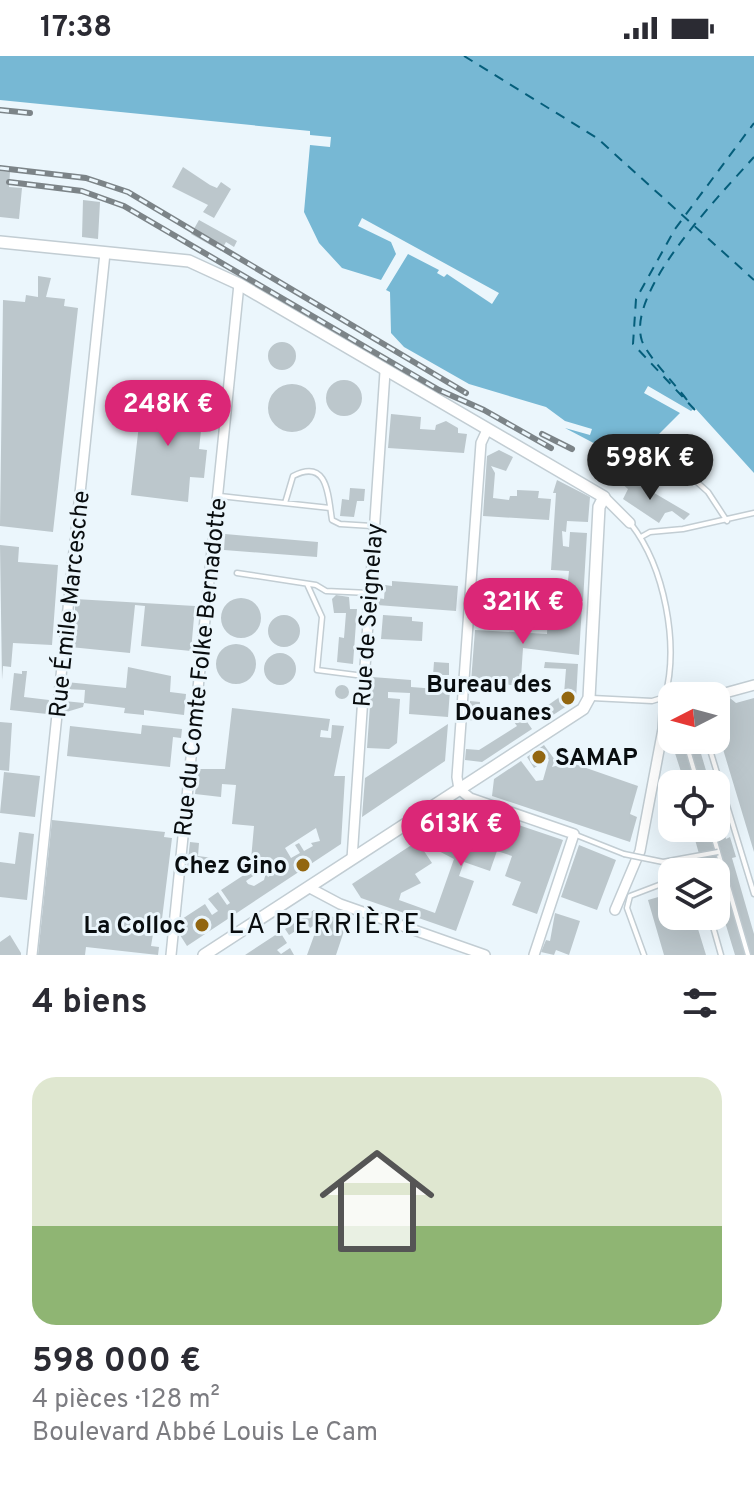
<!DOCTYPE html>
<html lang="fr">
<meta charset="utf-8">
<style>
body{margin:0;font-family:Overpass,sans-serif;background:#f7f7f7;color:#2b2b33;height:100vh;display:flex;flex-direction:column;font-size:30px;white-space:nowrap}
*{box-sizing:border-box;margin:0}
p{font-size:26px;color:#7c7c81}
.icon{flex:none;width:44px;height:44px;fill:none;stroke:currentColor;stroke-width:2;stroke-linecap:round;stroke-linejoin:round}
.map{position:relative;height:899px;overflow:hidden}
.sheet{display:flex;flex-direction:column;background:#fff;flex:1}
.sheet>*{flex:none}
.needle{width:52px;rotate:264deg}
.tools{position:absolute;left:658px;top:626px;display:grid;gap:16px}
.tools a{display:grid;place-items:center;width:72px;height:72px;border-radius:16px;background:#fff;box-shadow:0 8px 32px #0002;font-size:40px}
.price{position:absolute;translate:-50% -68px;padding:0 18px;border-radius:28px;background:#db2777;color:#fff;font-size:26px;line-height:52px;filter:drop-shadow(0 2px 4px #0008)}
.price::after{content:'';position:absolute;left:50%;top:48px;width:24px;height:18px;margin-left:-12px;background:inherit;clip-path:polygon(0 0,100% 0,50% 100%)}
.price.active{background:#222;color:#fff}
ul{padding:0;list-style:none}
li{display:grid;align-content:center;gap:16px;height:424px;padding:0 32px}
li+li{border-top:2px solid #e1e1e2}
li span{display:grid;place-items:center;height:248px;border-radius:24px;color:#555}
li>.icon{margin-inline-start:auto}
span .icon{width:144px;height:144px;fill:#fffc;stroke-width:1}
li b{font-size:34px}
h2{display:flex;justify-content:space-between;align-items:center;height:96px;padding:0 32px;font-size:34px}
.status{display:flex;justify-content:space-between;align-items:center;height:56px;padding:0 40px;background:#fff;direction:ltr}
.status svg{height:22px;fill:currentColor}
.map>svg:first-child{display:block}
</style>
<div class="status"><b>17:38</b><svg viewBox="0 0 49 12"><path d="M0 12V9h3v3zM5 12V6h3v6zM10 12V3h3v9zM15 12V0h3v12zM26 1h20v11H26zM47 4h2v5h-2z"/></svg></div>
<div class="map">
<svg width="754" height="899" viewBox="0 0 754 899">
<rect width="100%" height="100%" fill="#ebf6fc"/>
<path fill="#77b8d4" d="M0,0H754V417L695,352L691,355L648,330L644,337L680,357L635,402L626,404L565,372L590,379L592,373L565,365L546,351L469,328L404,291L391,277L390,236L386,234L408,198L439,214L437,217L444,221L447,218L492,248L499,237L362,162L358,170L391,186L396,198L381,224L342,212L319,187L304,156L310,89L330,91L331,81L310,79V75L0,44Z"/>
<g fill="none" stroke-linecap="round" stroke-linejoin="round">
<path stroke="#055e7b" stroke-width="2" stroke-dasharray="10 8" stroke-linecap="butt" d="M464,0L597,82L754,224
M687,344C676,329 648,301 642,285C625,235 723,136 754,101
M695,354L633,288L636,243L675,173L754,67"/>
</g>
<path fill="#bcc7cc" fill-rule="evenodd" d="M183,111L210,129L217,132L221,126L231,133L214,162L203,156L208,149L172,131Z
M0,115L10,116L9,131L22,132L19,163L0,161Z
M83,144L100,146L98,183L82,181Z
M199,164L237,185L234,191L226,186L221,195L191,178Z
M38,220L51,222L46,241L65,243L64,250L78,252L53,476L0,470L3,244L25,246L26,239L38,241Z
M268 300a14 14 0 1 1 28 0a14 14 0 1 1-28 0Z
M326 342a18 18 0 1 1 36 0a18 18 0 1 1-36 0Z
M268 352a24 24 0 1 1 48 0a24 24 0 1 1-48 0Z
M162,336L179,338V345L204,347L199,393L207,394L204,422L190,421L188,446L131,439L142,342L161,343Z
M391,358L421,361L420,373L435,374L436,369L446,365L458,372V377L467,378L464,397L388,392Z
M499,394L513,401L506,415L491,410L495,417L493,442L509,444L510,440H517V434L539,435L538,442L551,443L549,464L483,460L487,400Z
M557,424L590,441L588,466L567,465L566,476L562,475L563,490L569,491L570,476L587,477L583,545L566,544L569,515L551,514L556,437H553Z
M623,424L644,431L690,458L684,464L672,455L665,457L659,467L623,443L628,433L621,427Z
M350,432L365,433L364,445H357L354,461L340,460L342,443L349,444Z
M225,478L318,486L317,501L224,494Z
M0,489L19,491L18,506L58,509L52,589L13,587L11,611L3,610L2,624Z
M392,525L458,530L456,555L377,549L378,542L384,543L385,529L392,530Z
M336,539L349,541L350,553H357L353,608L337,606L339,581L344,582L346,557H334L332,543Z
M221 562a20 20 0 1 1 40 0a20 20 0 1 1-40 0Z
M75,543L195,550L191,595L141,590L145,550L135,549L130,597L70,591L75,572Z
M566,549L582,550L579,599L523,592L521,622H513L512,629L471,626L475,574L547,578L548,553L564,554Z
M383,559L412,561V565L423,566L422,585L381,583Z
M268 575a16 16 0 1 1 32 0a16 16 0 1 1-32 0Z
M216 608a20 20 0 1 1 40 0a20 20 0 1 1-40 0Z
M264 613a16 16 0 1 1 32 0a16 16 0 1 1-32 0Z
M434,606L449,607V619H433Z
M545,606L578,608L576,644L547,663L541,654L564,638L566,613L544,612Z
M128,611L171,620L170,636L186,638L184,659L144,654V659L124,657L125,652L84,647L83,651L63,657L64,645L84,647L85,634L65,633L66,626L126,632Z
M22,615H27L24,641L49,644L47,658L10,654L14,617L22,618Z
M372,621L411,624V631L450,634L448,661L409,658L410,637L388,636V642L400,643L397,687L389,693L367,692Z
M335 636a7 7 0 1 1 14 0a7 7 0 1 1-14 0Z
M730,642L736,647L754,642V796L716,670V646Z
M470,645L480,646L479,665L468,664Z
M232,652L330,663L328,675L321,674L320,681L331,682L332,669L344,670L334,720H345L341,788L187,890L180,879L187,875L182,863L205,848L212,859L218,855L208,843L218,836L227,849L230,847L221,834L250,815L254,770L232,768L236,729L222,728L221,741L195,738L198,713H225ZM316,772L320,785L311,787L313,790L304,795L299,787L295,789L300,797L291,802L285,792ZM268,804L274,817L268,821L266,817L264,824L254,830L248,828L246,825L263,813L267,819L271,816L264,806Z
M523,660L532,673L482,706L465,704L466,693L479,694L517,670L514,666Z
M0,666L12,667L9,715L0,714Z
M448,668L445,705L362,761L365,722Z
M142,669L182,673L181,682L173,681L170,711L67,700L70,670L141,678Z
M684,684H697L710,728H685L672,688Z
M544,689L555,704L552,711L569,706L638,730L630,758L637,761L630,786L492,740L494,723L521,705L536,725L543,724L549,703L534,712L527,701Z
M4,716L40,720L35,761L0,757Z
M717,751L726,783L730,781L736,801L732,802L754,878V899H735L725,866L720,868L716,854V816H711L709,810L703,812L692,773L716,772Z
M468,752L563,784L537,858L512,849L521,826L505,820L512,800L497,795L490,815L464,806L459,820L474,825L456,875L361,842L352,828ZM431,791L454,803L435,857L399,844L401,837L421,827L415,818L432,807L424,795Z
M52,764L165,776L164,781L172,782L160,879L153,878L151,890L159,891L158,899L86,891L85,899H38Z
M19,776L34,778L27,844L0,841V806L15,808Z
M190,786L199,787L198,800L213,802L212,816L187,813Z
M579,789L616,804L597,854L561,841Z
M672,837V860H694L706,899H664L648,844Z
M314,854L347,866L336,899H307L319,866L310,872L307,868L289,879L285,873Z
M555,857L580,865L569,899L556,894L554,899L541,896L546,884L550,885Z
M280,876L287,887L277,894L281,898L290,892L294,899H245Z
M10,879L21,897V899H0V886Z"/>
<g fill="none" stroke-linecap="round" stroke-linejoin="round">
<defs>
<path id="service" d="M669,401L708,436L727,465
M220,440L330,452
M285,447L293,420C328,402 328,439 332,464L340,468L372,470
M641,481L650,476L683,473L754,457
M237,517L316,529L326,535L369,537
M307,528L322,561L317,614L364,620
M592,642L652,645L665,641C679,588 665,512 631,468
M707,684L754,838
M686,687L698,728
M711,772L748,899
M576,779L624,798
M710,860L721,899
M644,899L627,852L630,840L672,824"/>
<path id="minor" d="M487,374L481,387L457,721L459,733L470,742L574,778L534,899
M604,441L630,467
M714,640L754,629
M352,803L385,316
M308,831L340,848L485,899
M615,854L640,795L663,673L665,641L672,642
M32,899L105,197
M171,899L239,228"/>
<path id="tertiary" d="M0,186L189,205L239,228L604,441L599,451L589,642L583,653L204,899"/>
</defs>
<use href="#service" stroke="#c2cdd3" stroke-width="7"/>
<use href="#minor" stroke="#c2cdd3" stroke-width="12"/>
<use href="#tertiary" stroke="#c2cdd3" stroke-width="14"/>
<use href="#service" stroke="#fff" stroke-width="4"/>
<use href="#minor" stroke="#fff" stroke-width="9"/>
<use href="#tertiary" stroke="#fff" stroke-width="11"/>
<defs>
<path id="rail" d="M0,54L30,57
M0,112L86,122L128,136L466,337
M9,126L82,135L124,150L439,334L484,354L551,392
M542,378L572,393"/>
</defs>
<use href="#rail" stroke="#7c8488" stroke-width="6"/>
<use href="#rail" stroke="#ebf6fc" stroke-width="3" stroke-dasharray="9" stroke-linecap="butt"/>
<defs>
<path id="service-bridge" d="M624,798L663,806L718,796"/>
</defs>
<use href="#service-bridge" stroke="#c2cdd3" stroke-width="7" stroke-linecap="butt"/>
<use href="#service-bridge" stroke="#fff" stroke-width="4"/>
</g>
<g fill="#926610" stroke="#ebf6fc" stroke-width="3">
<circle cx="568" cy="642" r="8"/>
<circle cx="539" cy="701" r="8"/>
<circle cx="303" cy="809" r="8"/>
<circle cx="202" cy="869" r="8"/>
</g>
<g text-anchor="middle" stroke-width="6" stroke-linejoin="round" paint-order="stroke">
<g font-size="24" fill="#090d0f" stroke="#ebf6fc">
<text transform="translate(69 548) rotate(-84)" y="8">Rue Émile Marcesche</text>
<text transform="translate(368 559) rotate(-86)" y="8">Rue de Seignelay</text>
<text transform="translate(200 611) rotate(-84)" y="8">Rue du Comte Folke Bernadotte</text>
</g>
<g font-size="24" font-weight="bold" fill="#090d0f" stroke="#ebf6fc" text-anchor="end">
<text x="552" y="636">Bureau des<tspan x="552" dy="28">Douanes</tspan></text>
<text x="555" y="709" text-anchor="start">SAMAP</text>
<text x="287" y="817">Chez Gino</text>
<text x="186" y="877">La Colloc</text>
</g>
<g font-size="28" letter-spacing="2" fill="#090d0f" stroke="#ebf6fc">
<text x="325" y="877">LA PERRIÈRE</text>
</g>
</g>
</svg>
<div class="tools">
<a><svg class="needle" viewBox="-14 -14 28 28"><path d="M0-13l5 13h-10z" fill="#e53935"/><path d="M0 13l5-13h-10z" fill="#7c7c81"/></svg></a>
<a><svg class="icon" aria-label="locate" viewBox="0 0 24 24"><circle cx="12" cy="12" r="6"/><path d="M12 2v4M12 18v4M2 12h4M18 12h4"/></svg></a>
<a><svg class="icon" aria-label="layers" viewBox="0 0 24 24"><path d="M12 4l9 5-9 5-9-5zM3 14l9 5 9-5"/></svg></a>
</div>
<b class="price" style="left:168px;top:392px">248K €</b>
<b class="price active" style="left:650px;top:446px">598K €</b>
<b class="price" style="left:523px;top:590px">321K €</b>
<b class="price" style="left:461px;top:812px">613K €</b>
</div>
<section class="sheet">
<h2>4 biens<svg class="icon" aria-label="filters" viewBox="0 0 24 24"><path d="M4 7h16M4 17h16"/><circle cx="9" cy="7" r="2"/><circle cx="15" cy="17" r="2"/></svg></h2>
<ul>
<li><span style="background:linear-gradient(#dfe7d0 60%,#8fb573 0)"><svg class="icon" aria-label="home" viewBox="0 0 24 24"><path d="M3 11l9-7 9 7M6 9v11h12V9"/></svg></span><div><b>598 000 €</b><p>4 pièces · 128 m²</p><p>Boulevard Abbé Louis Le Cam</p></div></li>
</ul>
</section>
